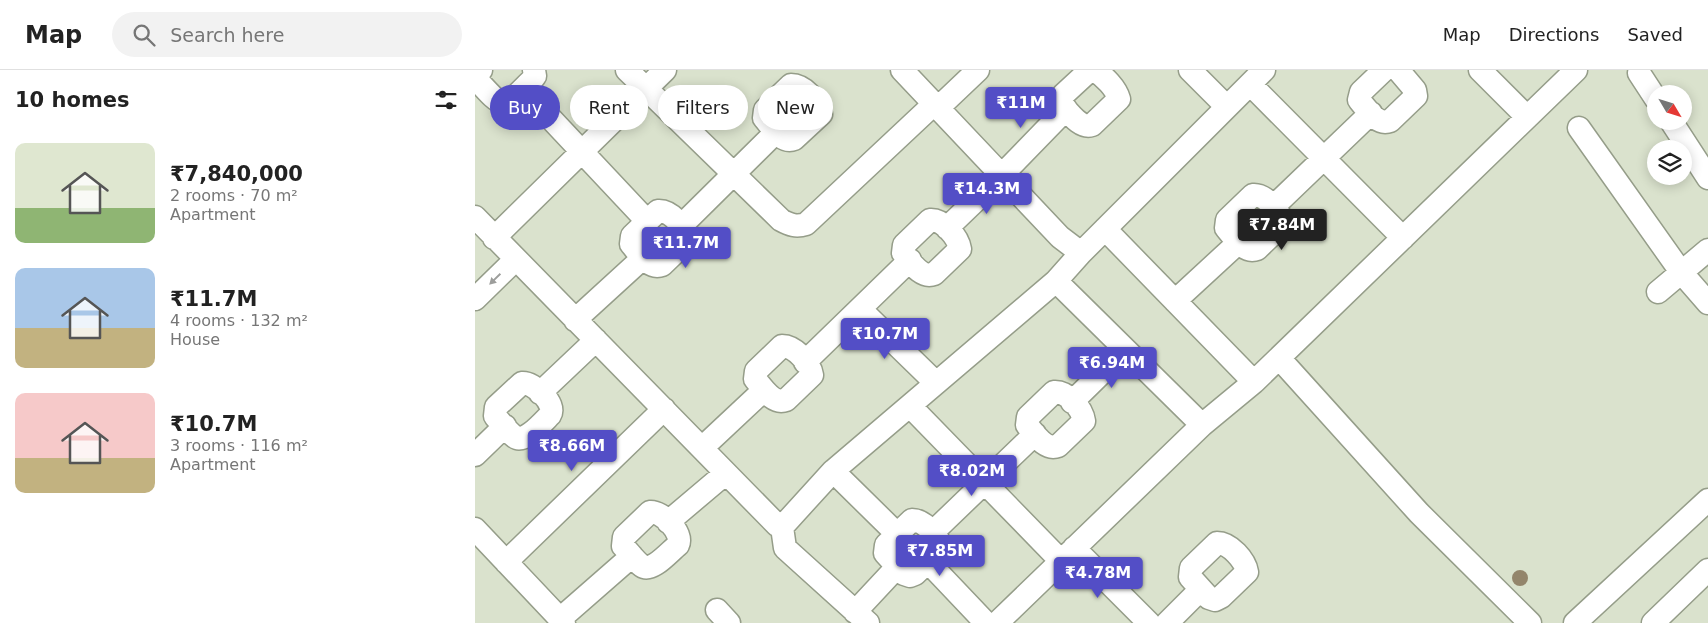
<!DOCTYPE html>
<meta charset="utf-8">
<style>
body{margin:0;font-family:"DejaVu Sans",sans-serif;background:#f2f2f2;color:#222;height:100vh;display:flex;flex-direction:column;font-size:19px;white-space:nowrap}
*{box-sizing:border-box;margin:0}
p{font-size:16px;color:#767676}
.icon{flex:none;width:28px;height:28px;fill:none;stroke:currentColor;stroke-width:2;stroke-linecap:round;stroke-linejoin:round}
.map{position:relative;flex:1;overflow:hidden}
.drawer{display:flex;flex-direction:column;background:#fff;width:475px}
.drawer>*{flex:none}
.banner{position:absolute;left:15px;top:15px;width:475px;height:45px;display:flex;gap:10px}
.needle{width:32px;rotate:128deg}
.fabs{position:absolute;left:1172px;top:15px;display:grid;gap:10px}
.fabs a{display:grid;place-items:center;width:45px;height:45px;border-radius:50%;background:#fff;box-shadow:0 2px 12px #0003;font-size:25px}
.price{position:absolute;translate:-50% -42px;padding:0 11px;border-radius:5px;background:#534ec6;color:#fff;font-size:16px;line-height:32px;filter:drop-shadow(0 1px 2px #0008)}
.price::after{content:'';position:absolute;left:50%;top:30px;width:15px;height:11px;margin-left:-8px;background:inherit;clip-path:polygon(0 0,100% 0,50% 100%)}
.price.active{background:#222;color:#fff}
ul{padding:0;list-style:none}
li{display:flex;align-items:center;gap:15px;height:125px;padding:0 15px}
li span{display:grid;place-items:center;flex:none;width:140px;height:100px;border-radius:10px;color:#555}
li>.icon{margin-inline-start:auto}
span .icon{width:60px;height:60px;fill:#fffc;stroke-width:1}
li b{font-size:21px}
h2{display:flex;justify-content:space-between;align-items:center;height:60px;padding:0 15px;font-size:21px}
.chip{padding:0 18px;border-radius:22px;background:#fff;box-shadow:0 2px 12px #0003;font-size:18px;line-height:45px}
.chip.active{background:#534ec6;color:#fff}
header{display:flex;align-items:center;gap:30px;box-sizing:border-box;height:70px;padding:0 25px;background:#fff;border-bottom:1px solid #e0e0e0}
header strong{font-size:24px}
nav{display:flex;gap:28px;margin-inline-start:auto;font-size:18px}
.search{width:350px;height:45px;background:#f2f2f2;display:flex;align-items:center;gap:12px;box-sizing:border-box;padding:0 18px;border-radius:28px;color:#767676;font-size:19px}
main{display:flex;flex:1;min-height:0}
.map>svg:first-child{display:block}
</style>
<header>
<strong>Map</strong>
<div class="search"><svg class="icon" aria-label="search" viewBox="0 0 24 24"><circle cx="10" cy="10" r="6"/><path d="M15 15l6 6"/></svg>Search here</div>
<nav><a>Map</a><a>Directions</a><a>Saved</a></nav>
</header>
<main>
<section class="drawer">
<h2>10 homes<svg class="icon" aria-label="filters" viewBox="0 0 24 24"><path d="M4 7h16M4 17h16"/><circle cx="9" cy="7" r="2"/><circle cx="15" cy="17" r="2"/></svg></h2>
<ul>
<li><span style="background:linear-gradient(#dfe7d0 65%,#8fb573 0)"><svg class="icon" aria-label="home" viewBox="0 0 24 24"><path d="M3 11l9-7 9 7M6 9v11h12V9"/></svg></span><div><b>₹7,840,000</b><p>2 rooms · 70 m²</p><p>Apartment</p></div></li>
<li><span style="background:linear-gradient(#a9c7e8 60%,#c2b280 0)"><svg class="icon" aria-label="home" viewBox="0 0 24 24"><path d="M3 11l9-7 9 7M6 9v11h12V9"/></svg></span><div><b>₹11.7M</b><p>4 rooms · 132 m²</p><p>House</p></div></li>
<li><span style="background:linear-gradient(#f6c9c9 65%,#c2b280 0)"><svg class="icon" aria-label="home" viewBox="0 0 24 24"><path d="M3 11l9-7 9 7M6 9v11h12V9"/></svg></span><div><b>₹10.7M</b><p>3 rooms · 116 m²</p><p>Apartment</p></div></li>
</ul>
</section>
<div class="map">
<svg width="1233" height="553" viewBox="0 0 1233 553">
<rect width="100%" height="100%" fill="#dae2cd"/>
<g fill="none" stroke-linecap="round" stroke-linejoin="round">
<defs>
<path id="street" d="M6,0L4,2L3,11C31,42 28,38 57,10L60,6L59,0
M152,0L306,150C315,155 321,157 331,154L459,34
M427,0L585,167L606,183
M619,0C629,6 641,18 644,29L617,55C605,59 594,42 586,34L588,25L614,1Z
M715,0L752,37
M909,0L886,22L884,30C892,39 902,56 915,51L941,26L940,20L923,0
M1005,0L1052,47
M1164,3L1181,29
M775,14L928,168
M316,15C329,15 343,31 346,44L319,69C307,74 297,57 289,48L290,40Z
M48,19L172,151
M463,38L503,0
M1196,51L1233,108
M1104,58L1206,202L1233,233
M778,125C790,124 806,142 808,154L782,179C769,184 759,167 751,158L752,150Z
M798,137L896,43
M183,141C196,140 211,158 213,170L187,195C174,200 164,183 156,174L157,166Z
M0,147L302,455L307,457L358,401L581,211L606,183L789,0
M455,150C468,149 483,167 485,179L459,204C446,209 436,192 428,183L429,175Z
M206,156L301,62
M472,158L527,105L591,39
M630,159L779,312
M19,168L190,0
M581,211L727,355
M1183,222L1233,180
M0,229L40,190
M700,231L764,172
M385,239L461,313
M100,250L169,187
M307,276C320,276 335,293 337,305L311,330C298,335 288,318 280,309L281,301Z
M804,288L944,443L1055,553
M330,292L435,190
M47,313C59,312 82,334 75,345C68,352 49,374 40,367C33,362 26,353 20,346L21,337Z
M579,322C592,321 607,338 609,351L583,376C570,381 560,364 552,355L553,347Z
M65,323L121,270
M597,332L650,280
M435,336L586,491
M227,378L289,320
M0,385L30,356
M358,401L422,464
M175,442C187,441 209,463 203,475C195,481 177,503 167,496C160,491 154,482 148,476L149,467Z
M437,450C449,450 465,467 466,479L440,504L435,506L429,504L410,483L411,475Z
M193,452L251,403
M307,457L310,478L393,553
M0,459L89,553
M457,463L560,364
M742,473C755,473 770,490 772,502L746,527L740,530L734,528L715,507L716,498Z
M599,478L674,553
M31,492L189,339
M453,492L511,553
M242,540L254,553
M380,542L422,497
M85,549L157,486
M522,553L727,355L779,312L1101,0
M692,553L726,519
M1100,553L1233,430
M1178,553L1233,500"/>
</defs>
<use href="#street" stroke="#959d89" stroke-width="25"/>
<use href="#street" stroke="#fff" stroke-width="22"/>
</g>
<circle fill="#93856b" cx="1045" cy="508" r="8"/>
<defs><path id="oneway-solid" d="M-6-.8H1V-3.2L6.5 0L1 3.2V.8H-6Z" transform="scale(1.25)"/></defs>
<use fill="#9d9e9c" href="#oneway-solid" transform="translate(20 209) rotate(136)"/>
</svg>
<div class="fabs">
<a><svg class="needle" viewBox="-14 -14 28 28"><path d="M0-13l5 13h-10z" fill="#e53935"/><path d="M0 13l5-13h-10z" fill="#767676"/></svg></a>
<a><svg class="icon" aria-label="layers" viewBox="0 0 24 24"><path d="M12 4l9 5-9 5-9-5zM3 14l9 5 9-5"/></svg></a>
</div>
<b class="price" style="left:546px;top:59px">₹11M</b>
<b class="price" style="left:512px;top:145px">₹14.3M</b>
<b class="price active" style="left:807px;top:181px">₹7.84M</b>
<b class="price" style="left:211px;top:199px">₹11.7M</b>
<b class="price" style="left:410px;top:290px">₹10.7M</b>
<b class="price" style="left:637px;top:319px">₹6.94M</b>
<b class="price" style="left:97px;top:402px">₹8.66M</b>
<b class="price" style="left:497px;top:427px">₹8.02M</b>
<b class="price" style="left:465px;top:507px">₹7.85M</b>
<b class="price" style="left:623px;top:529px">₹4.78M</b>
<div class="banner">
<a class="chip active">Buy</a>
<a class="chip">Rent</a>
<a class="chip">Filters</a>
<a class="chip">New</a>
</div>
</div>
</main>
